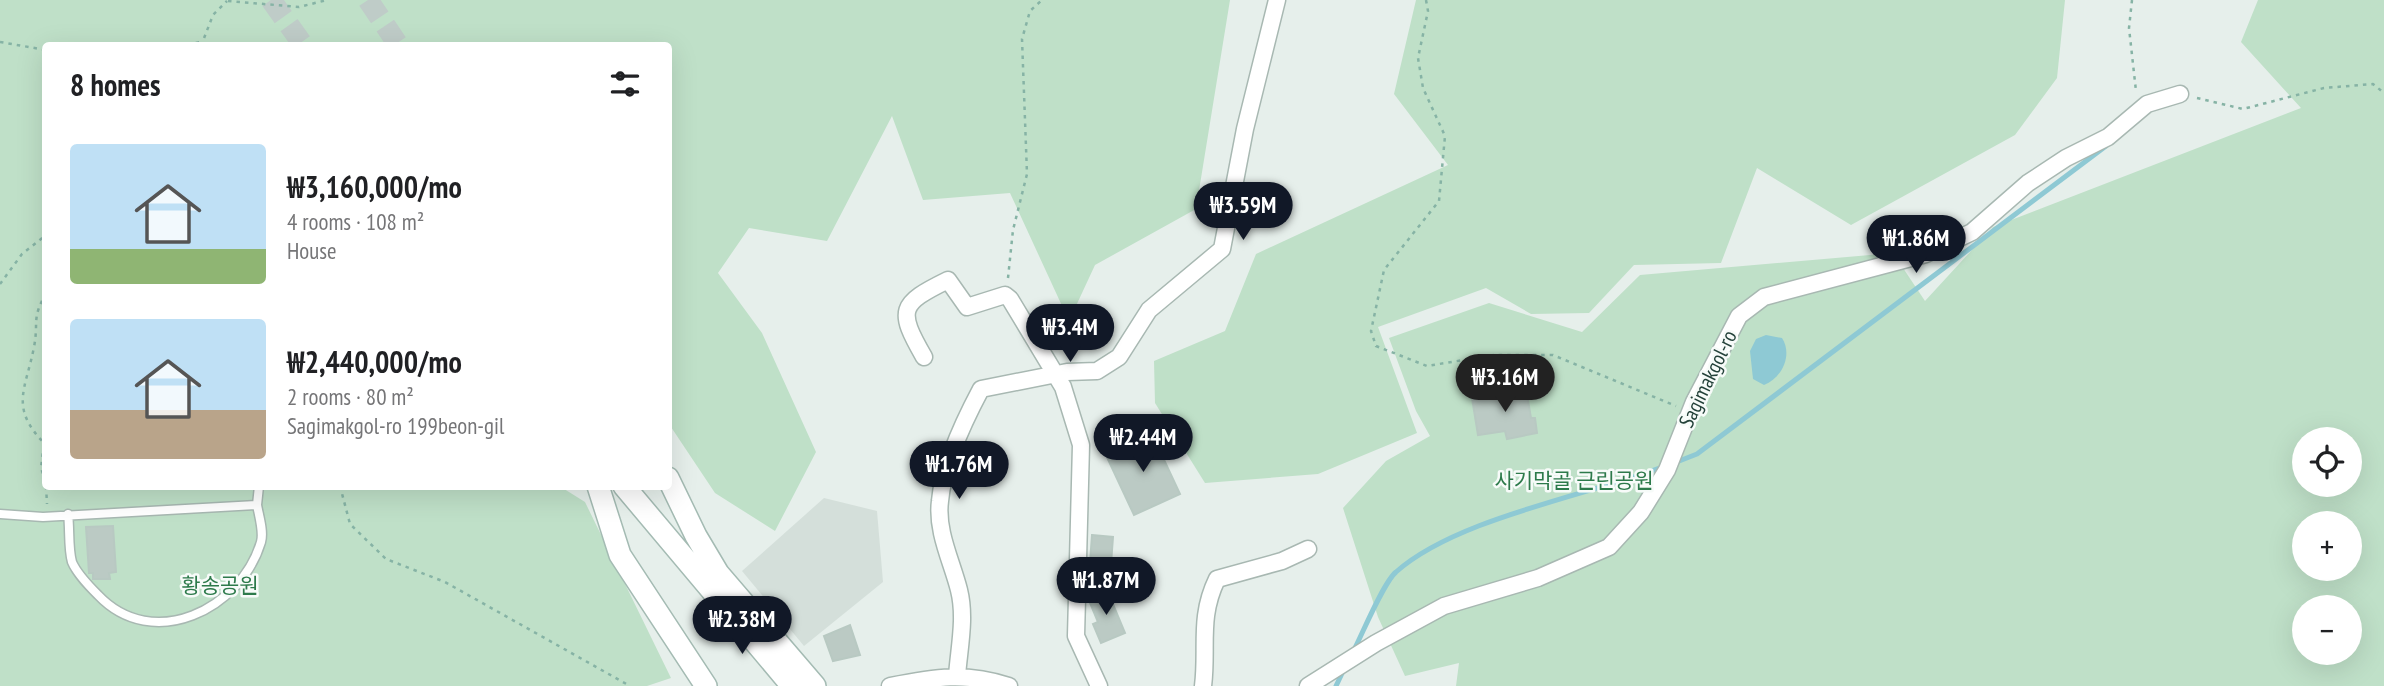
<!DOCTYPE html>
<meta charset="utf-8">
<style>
body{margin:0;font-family:"PT Sans Narrow","Noto Sans KR",sans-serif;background:#f2f2f2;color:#202124;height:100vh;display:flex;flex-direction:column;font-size:26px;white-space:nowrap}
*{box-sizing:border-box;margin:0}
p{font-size:23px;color:#757577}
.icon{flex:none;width:38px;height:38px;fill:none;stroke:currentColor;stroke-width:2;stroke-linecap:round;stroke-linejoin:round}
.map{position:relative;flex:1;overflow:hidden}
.details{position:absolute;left:42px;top:42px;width:630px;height:448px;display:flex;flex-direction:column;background:#fff;border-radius:7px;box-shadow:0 7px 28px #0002}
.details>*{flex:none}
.fabs{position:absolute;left:2292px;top:427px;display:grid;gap:14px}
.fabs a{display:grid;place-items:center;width:70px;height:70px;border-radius:50%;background:#fff;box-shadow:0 7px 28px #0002;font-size:35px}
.price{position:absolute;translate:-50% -60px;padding:0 16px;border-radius:24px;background:#111827;color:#fff;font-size:23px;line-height:46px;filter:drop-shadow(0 2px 4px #0008)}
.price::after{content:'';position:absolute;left:50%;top:42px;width:21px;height:16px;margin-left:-10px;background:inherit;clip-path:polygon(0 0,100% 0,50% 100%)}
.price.on{background:#222;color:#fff}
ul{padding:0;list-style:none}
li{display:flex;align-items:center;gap:21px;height:175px;padding:0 28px}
li span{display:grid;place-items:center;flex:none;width:196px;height:140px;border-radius:7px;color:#555}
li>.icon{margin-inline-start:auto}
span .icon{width:84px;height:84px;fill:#fffc;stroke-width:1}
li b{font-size:30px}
h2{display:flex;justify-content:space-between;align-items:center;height:84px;padding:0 28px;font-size:30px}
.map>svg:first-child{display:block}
</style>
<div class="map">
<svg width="2384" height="686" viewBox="0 0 2384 686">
<rect width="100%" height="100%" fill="#e6efeb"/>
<path fill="#d4dfda" d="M824,498L877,511L883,582L804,646L742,571Z"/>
<path fill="#bfe0c8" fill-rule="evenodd" d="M0,0H1230L1196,209L1095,265L1069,321L1010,193L923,200L892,116L827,241L749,228L718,273L762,333L816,452L775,531L715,493L669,424L668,46H46V486L561,487L585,502L671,678L647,686H0Z
M1416,0H2065L2057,78L2015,135L1851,225L1757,168L1721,263L1634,265L1589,313L1531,314L1486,288L1378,327L1417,433L1318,474L1205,483L1155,403L1154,361L1225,331L1256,254L1448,165L1394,94Z
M2258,0H2384V686H1456L1459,663L1405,676L1378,617L1343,508L1386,461L1430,436L1416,411L1389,338L1489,303L1582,332L1640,275L1893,253L1925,301L1993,227L2301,108L2241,42ZM2305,439H2350V485H2305ZM2305,523H2350V569H2305ZM2305,607H2350V653H2305Z"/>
<path fill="#8ec9d4" d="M1766,335L1782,338C1793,355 1782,378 1764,385L1753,379L1750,351L1756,339Z"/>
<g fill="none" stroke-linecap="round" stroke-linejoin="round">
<path stroke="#8ec9d4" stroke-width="5" d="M1674,463L1697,454L2106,146
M1353,652C1362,635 1383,583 1396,572C1457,518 1587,496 1665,466
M1336,686L1345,667"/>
</g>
<path fill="#bbcac4" stroke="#b8c9c2" stroke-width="2" d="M1526,389L1531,418H1535L1537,433L1507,439L1505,431L1478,435L1472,398Z
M1151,432L1180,494L1134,515L1105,453Z
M113,526L116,572L109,573L110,579H93V573H89L86,527Z
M1092,535L1113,537L1111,564L1090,563Z
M1107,590L1125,633L1101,643L1093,624L1098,622L1088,598Z
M850,625L860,655L833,661L824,636Z"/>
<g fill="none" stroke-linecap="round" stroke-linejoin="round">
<path stroke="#bfccc8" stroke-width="21" stroke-dasharray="21 10" stroke-linecap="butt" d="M271,0L304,46
M368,0L399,46"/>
<defs>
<path id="service" d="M0,514L43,517L257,505L259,486
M68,514C70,528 68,548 72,562C77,574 89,586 98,595C153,653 241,609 261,542C264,532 259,516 257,505"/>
<path id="minor" d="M924,357C897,310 899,304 948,280L967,307L1005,295L1010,299L1063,387L1081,445L1076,636L1099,686
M957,676C959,648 966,618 959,590C952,562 936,531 940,501C943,466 965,419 981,389L1067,372L1097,371L1119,357L1149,310L1222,249L1245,129L1277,0
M890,686C935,677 965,672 1009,686
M1203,686C1208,648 1198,618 1217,579L1282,561L1308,549
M1308,686L1376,643L1444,606L1538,578L1609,547L1641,512L1667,470L1694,402L1739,316L1764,297L1926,254L1972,232L2028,183L2066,158L2108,137L2147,104L2180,94"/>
<path id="secondary" d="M668,478L696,536L718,573L815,686
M598,486L620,555L706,686
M624,486L792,686"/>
</defs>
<use href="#service" stroke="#a8b8b2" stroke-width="11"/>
<use href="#minor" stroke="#a8b8b2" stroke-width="19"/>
<use href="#secondary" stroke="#a4bbb3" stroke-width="24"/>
<path stroke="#86b3a5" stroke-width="2.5" stroke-dasharray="3.5 5" stroke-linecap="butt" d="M1426,0L1428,11L1418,58L1423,88L1445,136L1439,201L1384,270L1371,331L1376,346L1427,366L1494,355H1553L1676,406
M2132,0L2129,28L2136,91
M228,1L299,7L327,0
M0,42L46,50
M179,46L201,42
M201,46L213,15L227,1
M2197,98L2243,109L2324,88L2373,84L2384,93
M1008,278L1013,230L1027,174L1022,39L1030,11L1042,0
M0,284L22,254L46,235
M46,293C31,320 39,321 34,347C26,389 9,407 44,443L41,468L46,483
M46,486L47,504
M340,486L350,524L386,559L445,582L630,686"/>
<use href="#service" stroke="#fff" stroke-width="8"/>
<use href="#minor" stroke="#fff" stroke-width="16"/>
<use href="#secondary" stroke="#fff" stroke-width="21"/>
</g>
<g text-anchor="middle" stroke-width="5" stroke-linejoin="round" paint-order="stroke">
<g font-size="21" fill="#24423a" stroke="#f7fbf9">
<text transform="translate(1708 379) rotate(-64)" y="7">Sagimakgol-ro</text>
</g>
<g font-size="21" fill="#2d7a4b" stroke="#f7fbf9">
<text x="1574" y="488">사기막골 근린공원</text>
<text x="220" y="593">황송공원</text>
</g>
</g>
</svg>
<div class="fabs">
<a><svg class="icon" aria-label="locate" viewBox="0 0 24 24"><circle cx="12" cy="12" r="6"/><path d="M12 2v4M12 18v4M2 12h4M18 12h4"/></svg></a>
<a>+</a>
<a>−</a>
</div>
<b class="price" style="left:1243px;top:242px">₩3.59M</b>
<b class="price" style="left:1916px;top:275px">₩1.86M</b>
<b class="price" style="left:1070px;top:364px">₩3.4M</b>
<b class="price on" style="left:1505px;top:414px">₩3.16M</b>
<b class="price" style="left:1143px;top:474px">₩2.44M</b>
<b class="price" style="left:959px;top:501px">₩1.76M</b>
<b class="price" style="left:1106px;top:617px">₩1.87M</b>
<b class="price" style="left:742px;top:656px">₩2.38M</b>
<section class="details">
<h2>8 homes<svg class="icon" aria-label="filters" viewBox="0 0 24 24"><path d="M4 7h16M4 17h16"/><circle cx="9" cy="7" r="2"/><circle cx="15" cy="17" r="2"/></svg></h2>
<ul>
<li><span style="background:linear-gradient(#bfe0f5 75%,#8fb573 0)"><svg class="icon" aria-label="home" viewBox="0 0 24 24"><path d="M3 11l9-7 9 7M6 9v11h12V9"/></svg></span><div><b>₩3,160,000/mo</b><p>4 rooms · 108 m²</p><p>House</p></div></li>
<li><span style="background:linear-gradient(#bfe0f5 65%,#b9a48a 0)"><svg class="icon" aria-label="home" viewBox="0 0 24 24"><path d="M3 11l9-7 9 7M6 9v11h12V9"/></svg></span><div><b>₩2,440,000/mo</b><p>2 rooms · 80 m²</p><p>Sagimakgol-ro 199beon-gil</p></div></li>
</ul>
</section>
</div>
